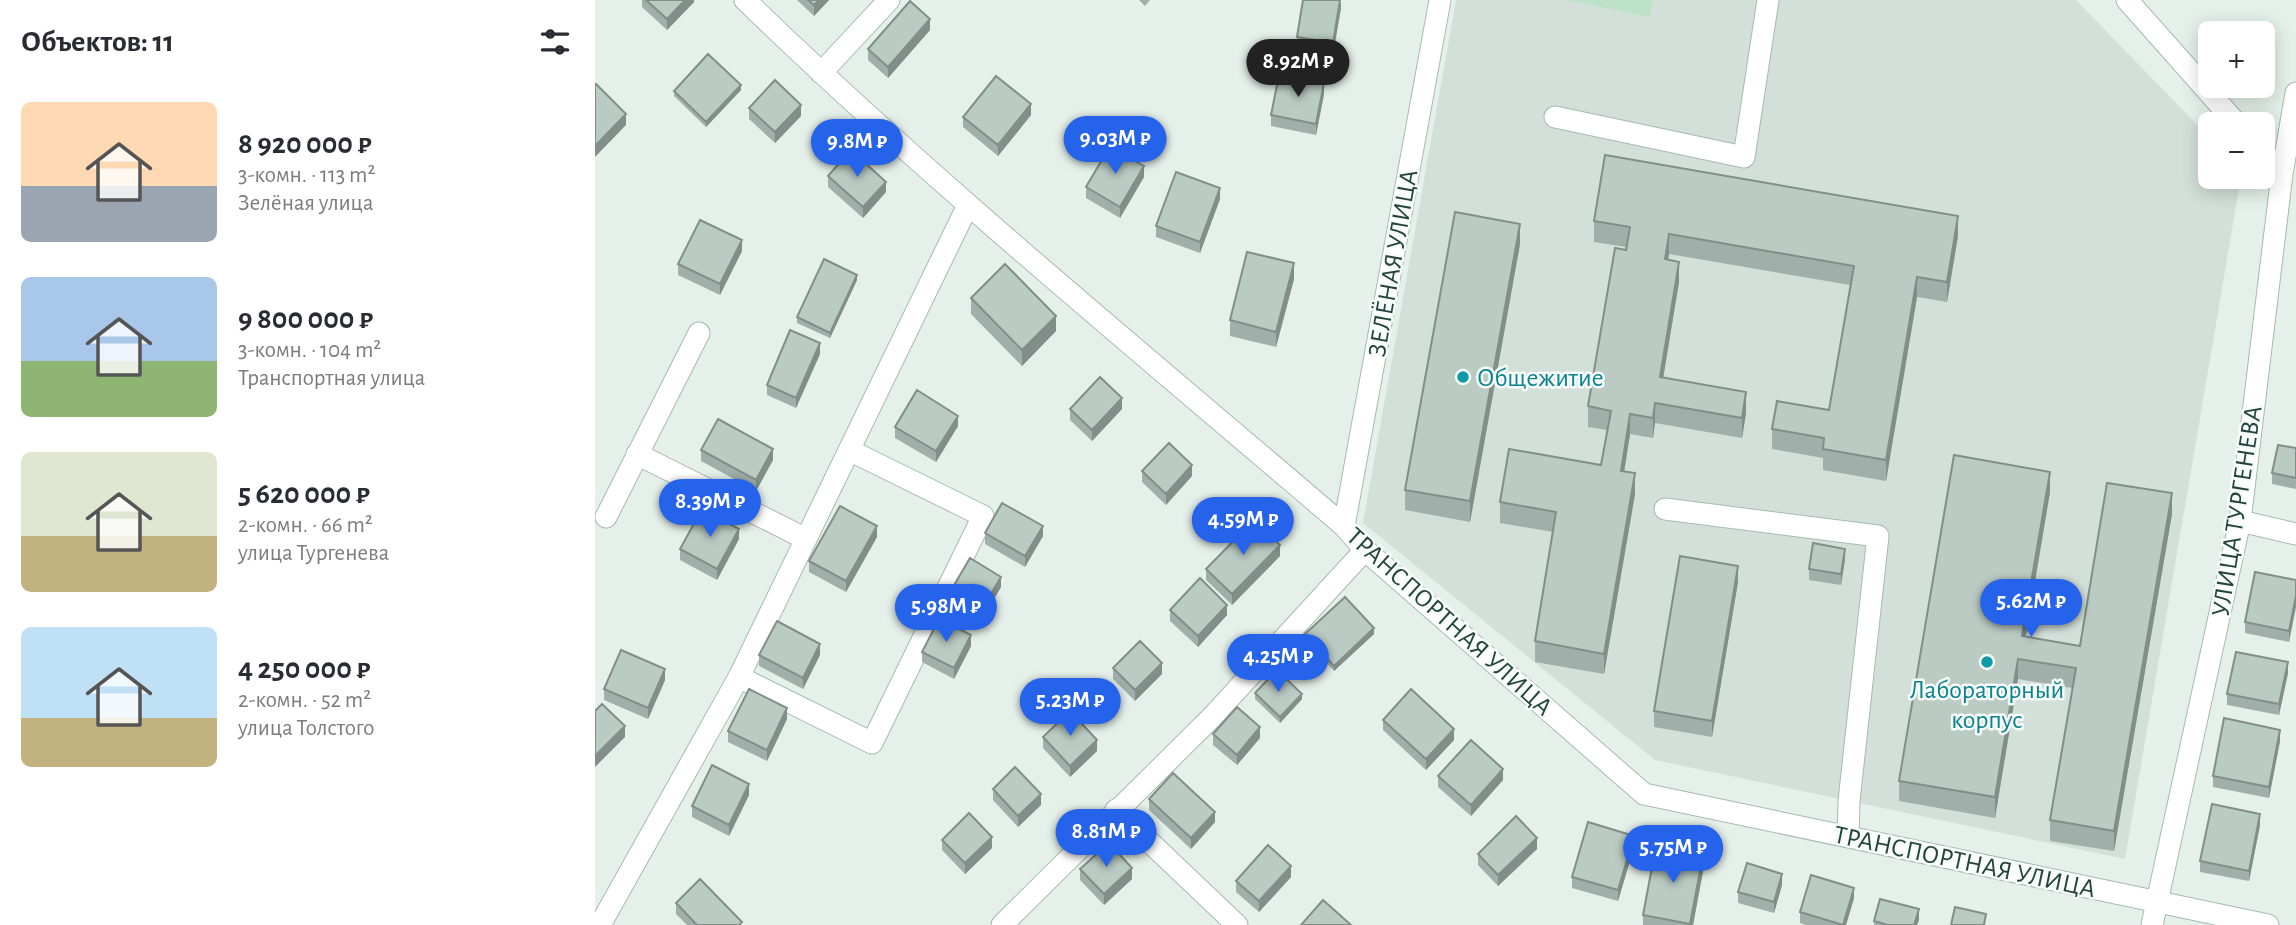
<!DOCTYPE html>
<html lang="ru">
<meta charset="utf-8">
<style>
body{margin:0;font-family:"Alegreya Sans",sans-serif;background:#f2f2f3;color:#2b2b33;height:100vh;display:flex;flex-direction:column;font-size:26px;white-space:nowrap}
*{box-sizing:border-box;margin:0}
p{font-size:23px;color:#7c7c81}
.icon{flex:none;width:38px;height:38px;fill:none;stroke:currentColor;stroke-width:2;stroke-linecap:round;stroke-linejoin:round}
.map{position:relative;flex:1;overflow:hidden}
.panel{display:flex;flex-direction:column;background:#fff;width:595px}
.panel>*{flex:none}
.controls{position:absolute;left:1603px;top:21px;display:grid;gap:14px}
.controls a{display:grid;place-items:center;width:77px;height:77px;border-radius:10px;background:#fff;box-shadow:0 4px 18px #0003;font-size:35px}
.price{position:absolute;translate:-50% -60px;padding:0 16px;border-radius:24px;background:#2563eb;color:#fff;font-size:23px;line-height:46px;filter:drop-shadow(0 2px 4px #0008)}
.price::after{content:'';position:absolute;left:50%;top:42px;width:21px;height:16px;margin-left:-10px;background:inherit;clip-path:polygon(0 0,100% 0,50% 100%)}
.price.active{background:#222;color:#fff}
ul{padding:0;list-style:none}
li{display:flex;align-items:center;gap:21px;height:175px;padding:0 21px}
li span{display:grid;place-items:center;flex:none;width:196px;height:140px;border-radius:10px;color:#555}
li>.icon{margin-inline-start:auto}
span .icon{width:84px;height:84px;fill:#fffc;stroke-width:1}
li b{font-size:30px}
h2{display:flex;justify-content:space-between;align-items:center;height:84px;padding:0 21px;font-size:30px}
main{display:flex;flex:1;min-height:0}
.map>svg:first-child{display:block}
</style>
<main>
<section class="panel">
<h2>Объектов: 11<svg class="icon" aria-label="filters" viewBox="0 0 24 24"><path d="M4 7h16M4 17h16"/><circle cx="9" cy="7" r="2"/><circle cx="15" cy="17" r="2"/></svg></h2>
<ul>
<li><span style="background:linear-gradient(#ffd9b3 60%,#9aa5b1 0)"><svg class="icon" aria-label="home" viewBox="0 0 24 24"><path d="M3 11l9-7 9 7M6 9v11h12V9"/></svg></span><div><b>8 920 000 ₽</b><p>3-комн. · 113 m²</p><p>Зелёная улица</p></div></li>
<li><span style="background:linear-gradient(#a9c7e8 60%,#8fb573 0)"><svg class="icon" aria-label="home" viewBox="0 0 24 24"><path d="M3 11l9-7 9 7M6 9v11h12V9"/></svg></span><div><b>9 800 000 ₽</b><p>3-комн. · 104 m²</p><p>Транспортная улица</p></div></li>
<li><span style="background:linear-gradient(#dfe7d0 60%,#c2b280 0)"><svg class="icon" aria-label="home" viewBox="0 0 24 24"><path d="M3 11l9-7 9 7M6 9v11h12V9"/></svg></span><div><b>5 620 000 ₽</b><p>2-комн. · 66 m²</p><p>улица Тургенева</p></div></li>
<li><span style="background:linear-gradient(#bfe0f5 65%,#c2b280 0)"><svg class="icon" aria-label="home" viewBox="0 0 24 24"><path d="M3 11l9-7 9 7M6 9v11h12V9"/></svg></span><div><b>4 250 000 ₽</b><p>2-комн. · 52 m²</p><p>улица Толстого</p></div></li>
</ul>
</section>
<div class="map">
<svg width="1701" height="925" viewBox="0 0 1701 925">
<rect width="100%" height="100%" fill="#e5f0eb"/>
<path fill="#d3e0da" d="M861,0H1481L1615,138V177H1646L1530,859L1060,760L768,523Z"/>
<path fill="#bde2c7" d="M972,0H1058L1055,17Z"/>
<g fill="none" stroke-linecap="round" stroke-linejoin="round">
<defs>
<path id="minor" d="M150,0C341,185 547,353 749,526L770,550L1049,794L1673,925
M1532,0L1642,124
M226,73L294,0
M960,117L1149,157L1173,0
M1668,153L1687,174
M42,454L211,539
M1070,509L1283,536L1254,801L1253,836
M11,517L104,333
M1645,521L1701,534
M749,526L845,0
M144,677L277,743L388,516L254,450
M521,810L642,925
M5,925L144,677L373,205
M407,925L617,717L770,550
M1557,925L1645,521L1687,174L1701,93"/>
</defs>
<use href="#minor" stroke="#a7b9b3" stroke-width="23"/>
<use href="#minor" stroke="#fff" stroke-width="21"/>
</g>
<path fill="#a0afa9" d="M47,0H99V2L72,30L47,7Z
M202,0H234L219,16Z
M544,0H555L550,6Z
M746,8L738,54L702,48V37Z
M335,30L293,78L273,60V49Z
M146,90L111,127L79,96V91Z
M729,94L721,135L676,126V115Z
M154,108L206,116L180,143L154,119Z
M436,115L403,156L368,127V117Z
M233,176L291,192L268,218L233,187Z
M549,177L525,218L491,198V187Z
M625,199L605,253L561,237V226Z
M999,221L1363,236L1352,302L1322,297L1291,481L1228,470V458L1177,449V429L1234,410L1255,285L1074,254L1073,260L1084,282L1068,378L1151,413L1147,438L1060,423L1058,438L1035,434L1029,472L1040,494L1009,674L940,662V641L958,532L905,523V502L1006,465L1012,430L993,427V406L1031,247L999,242Z
M925,244L875,522L810,510V490Z
M147,251L125,295L83,275V264Z
M699,279L681,347L635,336V320Z
M262,280L235,338L202,323V317Z
M376,298L461,331L427,366L376,314Z
M225,354L201,408L172,395V385Z
M475,409H527L497,441L475,420Z
M363,426L341,462L300,438V427Z
M1701,448V489L1677,484V473Z
M106,450L178,460L161,491L106,461Z
M547,471L597,476L571,505L547,482Z
M1455,492L1431,637L1485,646L1577,514L1519,851L1455,841V820L1477,688L1423,679L1400,818L1304,801V781Z
M390,533L448,536L430,567L390,544Z
M282,537L251,592L214,572V561Z
M144,539L122,580L85,560V549Z
M685,556L637,605L611,580V569Z
M1250,559L1246,585L1214,580V569Z
M1701,580L1694,642L1650,633V622Z
M1143,582L1117,737L1059,727V711Z
M406,587L385,623L354,605V594Z
M575,610L632,615L603,647L575,621Z
M710,634H779L739,671L710,640Z
M376,646L359,679L327,662V652Z
M164,655H225L208,689L164,666Z
M518,668L567,674L540,701L518,679Z
M1693,673L1684,715L1632,705V694Z
M70,680L53,719L9,700V689Z
M660,693L707,699L685,723L660,699Z
M192,719L172,761L133,742V731Z
M788,720L859,740L831,770L788,730Z
M618,734L665,738L642,765L618,745Z
M448,737L502,751L475,777L448,748Z
M1685,741L1674,798L1618,787V776Z
M843,776L908,780L876,816L843,787Z
M398,789L446,805L423,827L398,800Z
M154,795L134,836L97,817V806Z
M554,799L620,822L596,849L554,810Z
M1665,825L1654,881L1605,872V861Z
M347,840L397,848L370,874L347,850Z
M1039,847L1023,901L977,888V877Z
M942,849L903,886L883,865V854Z
M485,869L537,879L509,905L485,880Z
M1108,871L1098,925H1048V915Z
M696,877L664,912L641,892V881Z
M1187,885L1179,913L1143,903V892Z
M1259,898L1251,925H1211L1205,923V912Z
M81,903L147,925H92L81,914Z
M1324,920L1322,925H1279V921Z"/>
<path fill="#828e89" d="M90,0H99V2L72,30V19Z
M224,0H234L219,16V5Z
M746,0V8L738,54V43Z
M335,19V30L293,78V67Z
M729,83V94L721,135V124Z
M146,85V90L111,127V122Z
M436,104V115L403,156V145Z
M206,105V116L180,143V132Z
M31,114V125L0,157V146Z
M549,166V177L525,218V207Z
M291,182V192L268,218V207Z
M625,188V199L605,253V242Z
M1363,216V236L1352,302V282Z
M925,224V244L875,522V501Z
M1074,234V254L1070,280V259Z
M147,240V251L125,295V284Z
M1084,262V282L1065,397V377Z
M699,263V279L681,347V332Z
M262,275V280L235,338V333Z
M1322,277V297L1291,481V460Z
M461,316V331L427,366V350Z
M225,343V354L201,408V398Z
M1151,392V413L1147,438V418Z
M527,398V409L497,441V430Z
M1060,403V423L1058,438V418Z
M1035,414V434L1026,491V471Z
M363,416V426L341,462V451Z
M178,449V460L161,491V480Z
M597,465V476L571,505V494Z
M1455,472V492L1427,657V636Z
M1040,473V494L1009,674V654Z
M1577,493V514L1519,851V831Z
M282,526V537L251,592V581Z
M448,526V536L430,567V556Z
M144,529V539L122,580V569Z
M685,545V556L637,605V594Z
M1250,549V559L1246,585V574Z
M1143,566V582L1117,737V721Z
M406,577V587L385,623V612Z
M1701,596V607L1694,642V631Z
M632,605V615L603,647V636Z
M779,628V634L739,671V666Z
M376,635V646L359,679V668Z
M225,644V655L208,689V678Z
M1423,659V679L1400,818V797Z
M1693,662V673L1684,715V704Z
M567,663V674L540,701V690Z
M70,669V680L53,719V708Z
M707,694V699L685,723V717Z
M192,708V719L172,761V750Z
M30,726V737L0,767V756Z
M665,727V738L642,765V755Z
M859,729V740L831,770V759Z
M1685,730V741L1674,798V787Z
M502,740V751L475,777V766Z
M908,769V780L876,816V805Z
M154,784V795L134,836V825Z
M446,794V805L423,827V816Z
M620,812V822L596,849V838Z
M1665,814V825L1654,881V871Z
M1039,836V847L1023,901V890Z
M397,837V848L370,874V863Z
M942,838V849L903,886V875Z
M1108,855V871L1098,925H1095Z
M696,866V877L664,912V901Z
M537,868V879L509,905V894Z
M1187,874V885L1179,913V902Z
M1259,888V898L1251,925H1248Z
M1324,909V920L1322,925H1319Z"/>
<path fill="#bacbc4" stroke="#828e89" stroke-width="2" d="M51,0H90L72,19Z
M213,0H224L219,5Z
M708,0H745L738,43L702,37Z
M315,1L335,19L293,67L273,49Z
M113,54L146,85L111,122L79,91Z
M684,75L729,83L721,124L676,115Z
M401,76L436,104L403,145L368,117Z
M180,80L206,105L180,132L154,108Z
M1,84L31,114L0,146V85Z
M515,146L549,166L525,207L491,187Z
M256,150L291,182L268,207L233,176Z
M1010,155L1363,216L1352,282L1322,277L1291,460L1228,449L1229,438L1177,429L1182,401L1234,410L1259,266L1074,234L1070,259L1084,262L1065,377L1151,392L1147,418L1060,403L1058,418L1035,414L1026,471L1040,473L1009,654L940,641L961,512L905,502L914,449L1006,465L1016,411L993,406L1020,248L1031,250L1035,227L999,221Z
M581,172L625,188L605,242L561,226Z
M860,212L925,224L875,501L810,490Z
M105,220L147,240L125,284L83,264Z
M652,252L699,263L681,332L635,320Z
M229,259L262,275L235,333L202,317Z
M410,264L461,316L427,350L376,298Z
M195,330L225,343L201,398L172,385Z
M505,377L527,398L497,430L475,409Z
M322,390L363,416L341,451L300,427Z
M123,419L178,449L161,480L106,450Z
M574,443L597,465L571,494L547,471Z
M1683,445L1701,448V478L1677,473Z
M1359,455L1455,472L1427,636L1485,646L1512,483L1577,493L1519,831L1455,820L1481,668L1423,659L1400,797L1304,781Z
M407,503L448,526L430,556L390,533Z
M245,506L282,526L251,581L214,561Z
M107,509L144,529L122,569L85,549Z
M659,520L685,545L637,594L611,569Z
M1218,543L1250,549L1246,574L1214,569Z
M1085,556L1143,566L1117,721L1059,711Z
M375,558L406,577L385,612L354,594Z
M1660,572L1701,580V596L1694,631L1650,622Z
M605,578L632,605L603,636L575,610Z
M750,597L779,628L739,666L710,634Z
M344,619L376,635L359,668L327,652Z
M182,621L225,644L208,678L164,655Z
M545,641L567,663L540,690L518,668Z
M26,650L70,669L53,708L9,689Z
M1641,652L1693,662L1684,704L1632,694Z
M682,670L707,694L685,717L660,693Z
M154,689L192,708L172,750L133,731Z
M816,689L859,729L831,759L788,720Z
M7,704L30,726L0,756V711Z
M642,707L665,727L642,755L618,734Z
M475,711L502,740L475,766L448,737Z
M1629,718L1685,730L1674,787L1618,776Z
M876,740L908,769L876,805L843,776Z
M117,765L154,784L134,825L97,806Z
M420,767L446,794L423,816L398,789Z
M578,773L620,812L596,838L554,799Z
M1617,804L1665,814L1654,871L1605,861Z
M374,813L397,837L370,863L347,840Z
M921,816L942,838L903,875L883,854Z
M993,822L1039,836L1023,890L977,877Z
M514,843L537,868L509,894L485,869Z
M673,845L696,866L664,901L641,881Z
M1061,846L1108,855L1095,924L1048,915Z
M1152,863L1187,874L1179,902L1143,892Z
M1216,875L1259,888L1248,925L1205,912Z
M105,879L147,922L144,925H102L81,903Z
M1285,899L1324,909L1319,925H1293L1279,921Z
M728,900L756,925H706Z
M1360,907L1391,914L1389,925H1356Z"/>
<g fill="#0f9aa8" stroke="#f7fbf9" stroke-width="2.5">
<circle cx="868" cy="377" r="7"/>
<circle cx="1392" cy="662" r="7"/>
</g>
<g text-anchor="middle" stroke-width="5" stroke-linejoin="round" paint-order="stroke">
<g font-size="26" fill="#22443b" stroke="#f7fbf9">
<text transform="translate(797 263) rotate(-80)" y="9">ЗЕЛЁНАЯ УЛИЦА</text>
<text transform="translate(1641 511) rotate(-81)" y="9">УЛИЦА ТУРГЕНЕВА</text>
<text transform="translate(855 621) rotate(42)" y="9">ТРАНСПОРТНАЯ УЛИЦА</text>
<text transform="translate(1370 861) rotate(12)" y="9">ТРАНСПОРТНАЯ УЛИЦА</text>
</g>
<g font-size="26" fill="#0d838f" stroke="#f7fbf9" text-anchor="start">
<text x="882" y="386">Общежитие</text>
<text x="1392" y="698" text-anchor="middle">Лабораторный<tspan x="1392" dy="30">корпус</tspan></text>
</g>
</g>
</svg>
<div class="controls">
<a>+</a>
<a>−</a>
</div>
<b class="price active" style="left:703px;top:99px">8.92M ₽</b>
<b class="price" style="left:520px;top:176px">9.03M ₽</b>
<b class="price" style="left:262px;top:179px">9.8M ₽</b>
<b class="price" style="left:115px;top:539px">8.39M ₽</b>
<b class="price" style="left:648px;top:557px">4.59M ₽</b>
<b class="price" style="left:1436px;top:639px">5.62M ₽</b>
<b class="price" style="left:351px;top:644px">5.98M ₽</b>
<b class="price" style="left:683px;top:694px">4.25M ₽</b>
<b class="price" style="left:475px;top:738px">5.23M ₽</b>
<b class="price" style="left:511px;top:869px">8.81M ₽</b>
<b class="price" style="left:1078px;top:885px">5.75M ₽</b>
</div>
</main>
